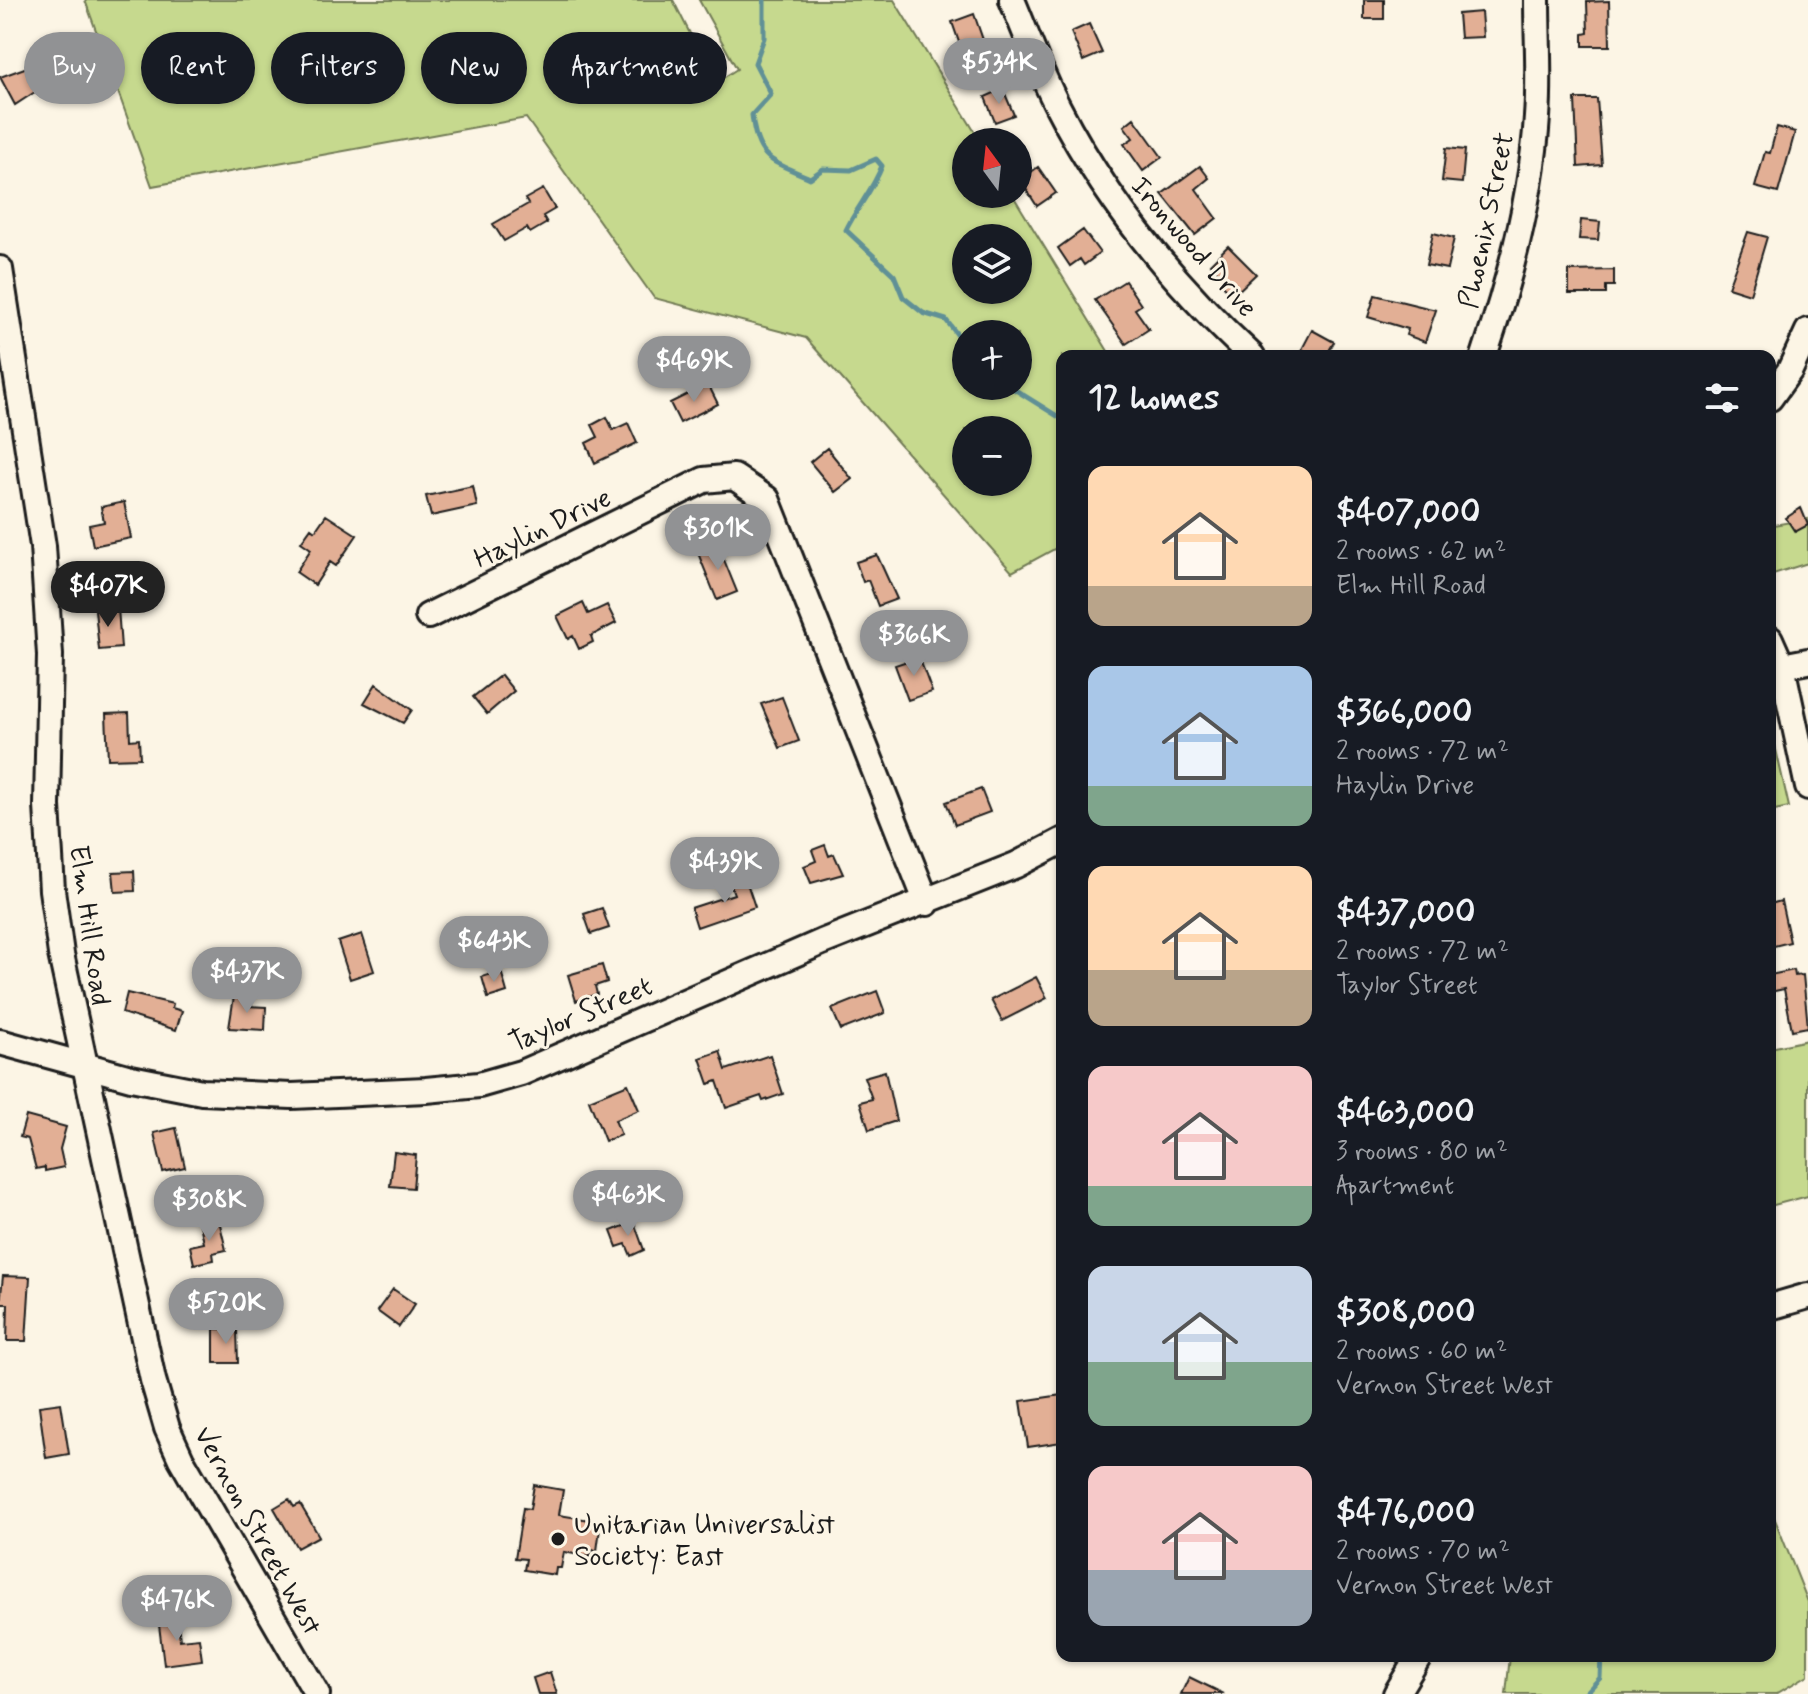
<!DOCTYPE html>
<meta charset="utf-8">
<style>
body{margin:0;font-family:Mynerve,sans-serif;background:#242831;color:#f1f3f6;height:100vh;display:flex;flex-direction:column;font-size:30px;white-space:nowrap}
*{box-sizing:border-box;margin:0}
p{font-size:26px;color:#9ea1a6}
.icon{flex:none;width:44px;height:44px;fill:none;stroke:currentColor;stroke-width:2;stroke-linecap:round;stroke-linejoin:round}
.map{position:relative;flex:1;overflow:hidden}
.drawer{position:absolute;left:1056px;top:350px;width:720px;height:1312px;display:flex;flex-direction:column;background:#171b24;border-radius:16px;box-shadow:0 2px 6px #0004}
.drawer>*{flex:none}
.guide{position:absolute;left:24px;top:32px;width:760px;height:72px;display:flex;gap:16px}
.needle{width:52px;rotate:345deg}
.buttons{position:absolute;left:952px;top:128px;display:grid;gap:16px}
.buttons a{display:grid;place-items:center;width:80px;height:80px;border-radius:50%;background:#171b24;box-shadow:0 2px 6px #0004;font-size:40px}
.price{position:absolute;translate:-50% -68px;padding:0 18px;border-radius:28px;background:#919294;color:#fff;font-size:26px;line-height:52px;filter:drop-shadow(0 2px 4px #0008)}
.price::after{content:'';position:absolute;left:50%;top:48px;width:24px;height:18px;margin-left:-12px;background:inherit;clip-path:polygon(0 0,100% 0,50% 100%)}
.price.on{background:#222;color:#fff}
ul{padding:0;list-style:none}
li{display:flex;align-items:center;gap:24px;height:200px;padding:0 32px}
li span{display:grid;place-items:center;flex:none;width:224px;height:160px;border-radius:16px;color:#555}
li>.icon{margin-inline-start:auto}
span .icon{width:96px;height:96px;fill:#fffc;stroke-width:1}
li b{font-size:34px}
h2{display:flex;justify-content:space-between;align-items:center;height:96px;padding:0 32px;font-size:34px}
.tag{padding:0 28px;border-radius:36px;background:#171b24;box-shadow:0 2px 6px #0004;font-size:28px;line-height:72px}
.tag.on{background:#919294;color:#fff}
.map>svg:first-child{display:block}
</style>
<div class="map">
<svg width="1808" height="1694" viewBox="0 0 1808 1694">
<rect width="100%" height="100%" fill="#fcf5e5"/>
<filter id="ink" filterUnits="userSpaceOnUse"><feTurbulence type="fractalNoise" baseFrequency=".0125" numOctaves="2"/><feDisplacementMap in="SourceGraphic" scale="16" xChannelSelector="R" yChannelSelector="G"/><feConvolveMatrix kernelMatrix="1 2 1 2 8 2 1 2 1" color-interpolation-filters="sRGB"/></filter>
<g filter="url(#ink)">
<path fill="#c6d98e" stroke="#717a55" stroke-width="2" fill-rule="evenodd" d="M85,0H673L715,83L737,69L699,0H894L981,142H966V194H1012L1111,356H1062V545L1012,572L806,338L654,298L526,118L152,186ZM966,238H1018V290H966ZM966,334H1018V386H966ZM966,430H1018V482H966Z
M1770,519L1774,525L1808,519V563L1770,575Z
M1770,723L1789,807L1770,811Z
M1808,1040V1196L1770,1206V1048Z
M1770,1507L1808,1602V1675L1776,1694H1506L1510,1656H1770Z"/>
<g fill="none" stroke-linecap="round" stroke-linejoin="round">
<path stroke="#609096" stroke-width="5" d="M764,0V38L755,63L771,94L752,115C757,161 772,161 810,178L823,169L851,170L876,159L882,166C873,190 857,207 846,230L894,275L903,297L923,313L946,320L966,346
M1009,386L1062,419
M1062,489V496
M1585,1694L1600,1678L1601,1656"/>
</g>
<path fill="#e2af95" stroke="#1c1c1c" stroke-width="2" d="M1364,0H1384V19H1364Z
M1609,1L1610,46H1583V34L1588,33L1587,2Z
M1481,12L1483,37L1460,38L1458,14Z
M974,14L983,40L961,48L952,22Z
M1089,24L1102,53L1083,61L1071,32Z
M30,66L41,88L15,105L0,77Z
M1003,89L1014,115L995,122L985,97Z
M1575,99H1597L1602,165L1578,167Z
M1134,118L1162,157L1143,171L1124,144L1133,138L1124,126Z
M1777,127L1795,132L1778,193L1755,187L1765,152L1770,153Z
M1446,148L1465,150L1462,183L1442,181Z
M1023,161L1031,172L1038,167L1056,193L1037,206L1021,181Z
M1200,166L1209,178L1196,189L1217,218L1195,235L1162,194Z
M543,189L555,209L543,216L547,223L530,233L527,228L504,241L493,224L528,204L525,199Z
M1581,220L1600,222L1598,240L1579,239Z
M1083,230L1100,253L1084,265L1080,259L1070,266L1058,248Z
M1748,232L1767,237L1750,294L1728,287Z
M1433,233L1454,238L1447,269L1426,265Z
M1228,246L1256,274L1233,296L1221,283L1225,279L1210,264Z
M1614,270V286H1606V294H1569V271Z
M1125,281L1141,305L1135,309L1149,329L1126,344L1095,300Z
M1375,295L1436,310L1425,342L1406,335L1408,329L1368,317Z
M1312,330L1334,342L1326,356H1314L1302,349Z
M708,384L718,404L680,423L670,403Z
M607,417L613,430L628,423L637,443L595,463L586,443L598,437L592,425Z
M827,448L852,479L835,492L810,462Z
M473,486L477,506L431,516L426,496Z
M124,502L131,538L93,546L89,525L104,522L101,507Z
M1801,508L1808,525L1795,532L1786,518Z
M326,515L357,535L336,566L330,562L315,585L296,572L311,549L301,542L311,528L315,531Z
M718,545L737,592L717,600L698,553Z
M877,555L897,599L878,606L868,580L863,582L856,562Z
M583,603L588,614L607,605L616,623L591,636L593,642L579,649L573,636L568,639L557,616Z
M118,608L121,648L99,650L95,610Z
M919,657L932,692L908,700L895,665Z
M501,675L514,691L487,714L473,697Z
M376,684L412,710L403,723L364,703Z
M782,697L799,741L780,748L761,704Z
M129,713L130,740L139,739L140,758L108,759L106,714Z
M981,789L990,812L955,825L946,802Z
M825,845L829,856L834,854L843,874L811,883L804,866L816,861L812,850Z
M134,871L135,891L115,892L113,872Z
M745,877L755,907L697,927L691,908L734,894L730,883Z
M1781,901L1790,942L1770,947V904Z
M602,908L609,928L591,934L584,914Z
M362,934L374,971L350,979L338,942Z
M602,965L607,982L595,986L597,994L576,1001L568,975Z
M1794,970L1795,976L1803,975L1808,1027L1792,1030L1784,989L1770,992V975Z
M501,971L507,992L488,998L482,977Z
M1036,977L1047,998L1002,1021L991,1000Z
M877,991L885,1013L841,1030L832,1009Z
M127,993L173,1004L172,1008L182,1011L176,1030L122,1013Z
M234,996L249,997L248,1006L266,1007L265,1030L229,1028Z
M720,1051L726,1070L770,1055L783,1094L763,1101L761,1096L726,1108L717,1081L709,1084L700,1058Z
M885,1071L896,1121L869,1130L860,1102L872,1099L864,1077Z
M628,1084L639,1110L615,1120L621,1135L605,1141L589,1100Z
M26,1116L66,1127L60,1149L64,1167L45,1171V1167L36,1169L28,1139L20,1137Z
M176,1128L185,1167L163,1172L154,1133Z
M394,1152L416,1155L413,1188L390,1186Z
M219,1220L226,1250L213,1253L214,1260L194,1264L190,1246L204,1243L200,1224Z
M634,1222L644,1250L631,1256L626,1244L617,1247L611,1231Z
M3,1276L30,1277L26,1341H7L8,1304H0Z
M393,1289L415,1304L399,1327L377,1311Z
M214,1329H237L238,1363H214Z
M1062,1395V1442L1028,1447L1021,1401Z
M61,1403L69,1454L46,1458L39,1406Z
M534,1485L563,1490L559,1515L596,1521L594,1527L600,1528L597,1551L591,1550L590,1557L564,1552L561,1568H556L555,1575L524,1570L526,1559L515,1558L523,1508L530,1509Z
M289,1499L294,1507L300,1504L319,1536L297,1548L274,1508Z
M177,1614L180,1640L199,1638L202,1660L164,1665L158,1617Z
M550,1672L557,1694H538L533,1678Z
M1189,1677L1224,1694H1181Z"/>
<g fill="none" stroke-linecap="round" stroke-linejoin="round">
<defs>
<path id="minor" d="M1012,0C1027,35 1040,73 1058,107C1106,201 1174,284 1252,356
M0,269L43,546L50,655L47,806L52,890L61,954L153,1380L167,1428L181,1459L317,1694
M1484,356C1510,279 1532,197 1537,117C1540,78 1537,39 1537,0
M1770,398L1790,370L1808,331
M428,616L704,480L734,477L767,499L927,903
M1770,639L1782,666L1808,787
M1782,666L1808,661
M0,1042L131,1078L202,1092L292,1096L426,1090L479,1085L521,1073L822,942L1016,865L1062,841
M1770,1307L1808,1296
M1396,1694L1419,1656"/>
</defs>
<use href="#minor" stroke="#1c1c1c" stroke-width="30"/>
<use href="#minor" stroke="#fcf5e5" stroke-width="24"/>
</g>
</g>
<circle fill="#1c1c1c" stroke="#fcf5e5" stroke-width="3" cx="558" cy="1539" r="8"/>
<g text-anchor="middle" stroke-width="6" stroke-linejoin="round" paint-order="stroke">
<g font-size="28" fill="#1c1c1c" stroke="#fcf5e5">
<text transform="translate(1485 220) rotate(-78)" y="10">Phoenix Street</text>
<text transform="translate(1195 246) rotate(49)" y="10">Ironwood Drive</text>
<text transform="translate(542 527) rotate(-26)" y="10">Haylin Drive</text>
<text transform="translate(91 925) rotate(82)" y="10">Elm Hill Road</text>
<text transform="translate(580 1013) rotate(-23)" y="10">Taylor Street</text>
<text transform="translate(259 1530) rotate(61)" y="10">Vernon Street West</text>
</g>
<g font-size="28" fill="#1c1c1c" stroke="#fcf5e5" text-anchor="start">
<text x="574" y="1533">Unitarian Universalist<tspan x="574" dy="32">Society: East</tspan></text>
</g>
</g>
</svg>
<div class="buttons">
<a><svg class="needle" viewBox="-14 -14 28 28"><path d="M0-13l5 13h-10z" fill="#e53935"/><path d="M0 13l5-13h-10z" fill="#9ea1a6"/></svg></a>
<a><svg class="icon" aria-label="layers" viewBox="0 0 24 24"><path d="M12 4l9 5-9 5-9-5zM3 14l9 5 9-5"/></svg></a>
<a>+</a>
<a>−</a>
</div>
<b class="price" style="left:999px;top:106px">$534K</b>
<b class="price" style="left:694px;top:404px">$469K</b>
<b class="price" style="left:718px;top:572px">$301K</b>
<b class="price on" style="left:108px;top:629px">$407K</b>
<b class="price" style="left:914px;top:678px">$366K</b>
<b class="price" style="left:725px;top:905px">$439K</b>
<b class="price" style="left:494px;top:984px">$643K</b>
<b class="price" style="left:247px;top:1015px">$437K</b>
<b class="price" style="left:628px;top:1238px">$463K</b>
<b class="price" style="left:209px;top:1243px">$308K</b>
<b class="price" style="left:226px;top:1346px">$520K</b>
<b class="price" style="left:177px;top:1643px">$476K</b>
<div class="guide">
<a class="tag on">Buy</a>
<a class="tag">Rent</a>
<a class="tag">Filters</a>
<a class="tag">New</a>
<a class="tag">Apartment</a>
</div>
<section class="drawer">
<h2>12 homes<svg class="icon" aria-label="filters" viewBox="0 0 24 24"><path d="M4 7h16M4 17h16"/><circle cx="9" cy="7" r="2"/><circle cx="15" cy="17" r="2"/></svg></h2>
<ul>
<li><span style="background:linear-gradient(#ffd9b3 75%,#b9a48a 0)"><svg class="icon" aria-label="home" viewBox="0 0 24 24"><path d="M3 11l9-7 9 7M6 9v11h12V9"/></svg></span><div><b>$407,000</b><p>2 rooms · 62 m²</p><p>Elm Hill Road</p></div></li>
<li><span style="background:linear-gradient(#a9c7e8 75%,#7fa58c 0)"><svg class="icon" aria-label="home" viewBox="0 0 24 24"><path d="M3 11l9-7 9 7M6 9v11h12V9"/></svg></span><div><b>$366,000</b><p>2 rooms · 72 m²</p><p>Haylin Drive</p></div></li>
<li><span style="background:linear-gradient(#ffd9b3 65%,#b9a48a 0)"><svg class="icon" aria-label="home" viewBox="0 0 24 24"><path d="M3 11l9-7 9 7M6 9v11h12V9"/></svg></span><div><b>$437,000</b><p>2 rooms · 72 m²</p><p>Taylor Street</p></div></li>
<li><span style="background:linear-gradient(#f6c9c9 75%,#7fa58c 0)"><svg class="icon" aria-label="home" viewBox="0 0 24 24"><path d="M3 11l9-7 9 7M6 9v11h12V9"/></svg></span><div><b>$463,000</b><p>3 rooms · 80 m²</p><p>Apartment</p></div></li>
<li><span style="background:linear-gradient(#c9d6e8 60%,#7fa58c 0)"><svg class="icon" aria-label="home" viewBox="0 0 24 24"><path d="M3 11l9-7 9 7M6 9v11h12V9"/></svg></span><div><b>$308,000</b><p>2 rooms · 60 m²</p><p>Vernon Street West</p></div></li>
<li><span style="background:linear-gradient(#f6c9c9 65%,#9aa5b1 0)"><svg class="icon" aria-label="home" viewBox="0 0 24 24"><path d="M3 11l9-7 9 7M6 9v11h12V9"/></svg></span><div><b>$476,000</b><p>2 rooms · 70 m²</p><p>Vernon Street West</p></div></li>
</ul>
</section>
</div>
